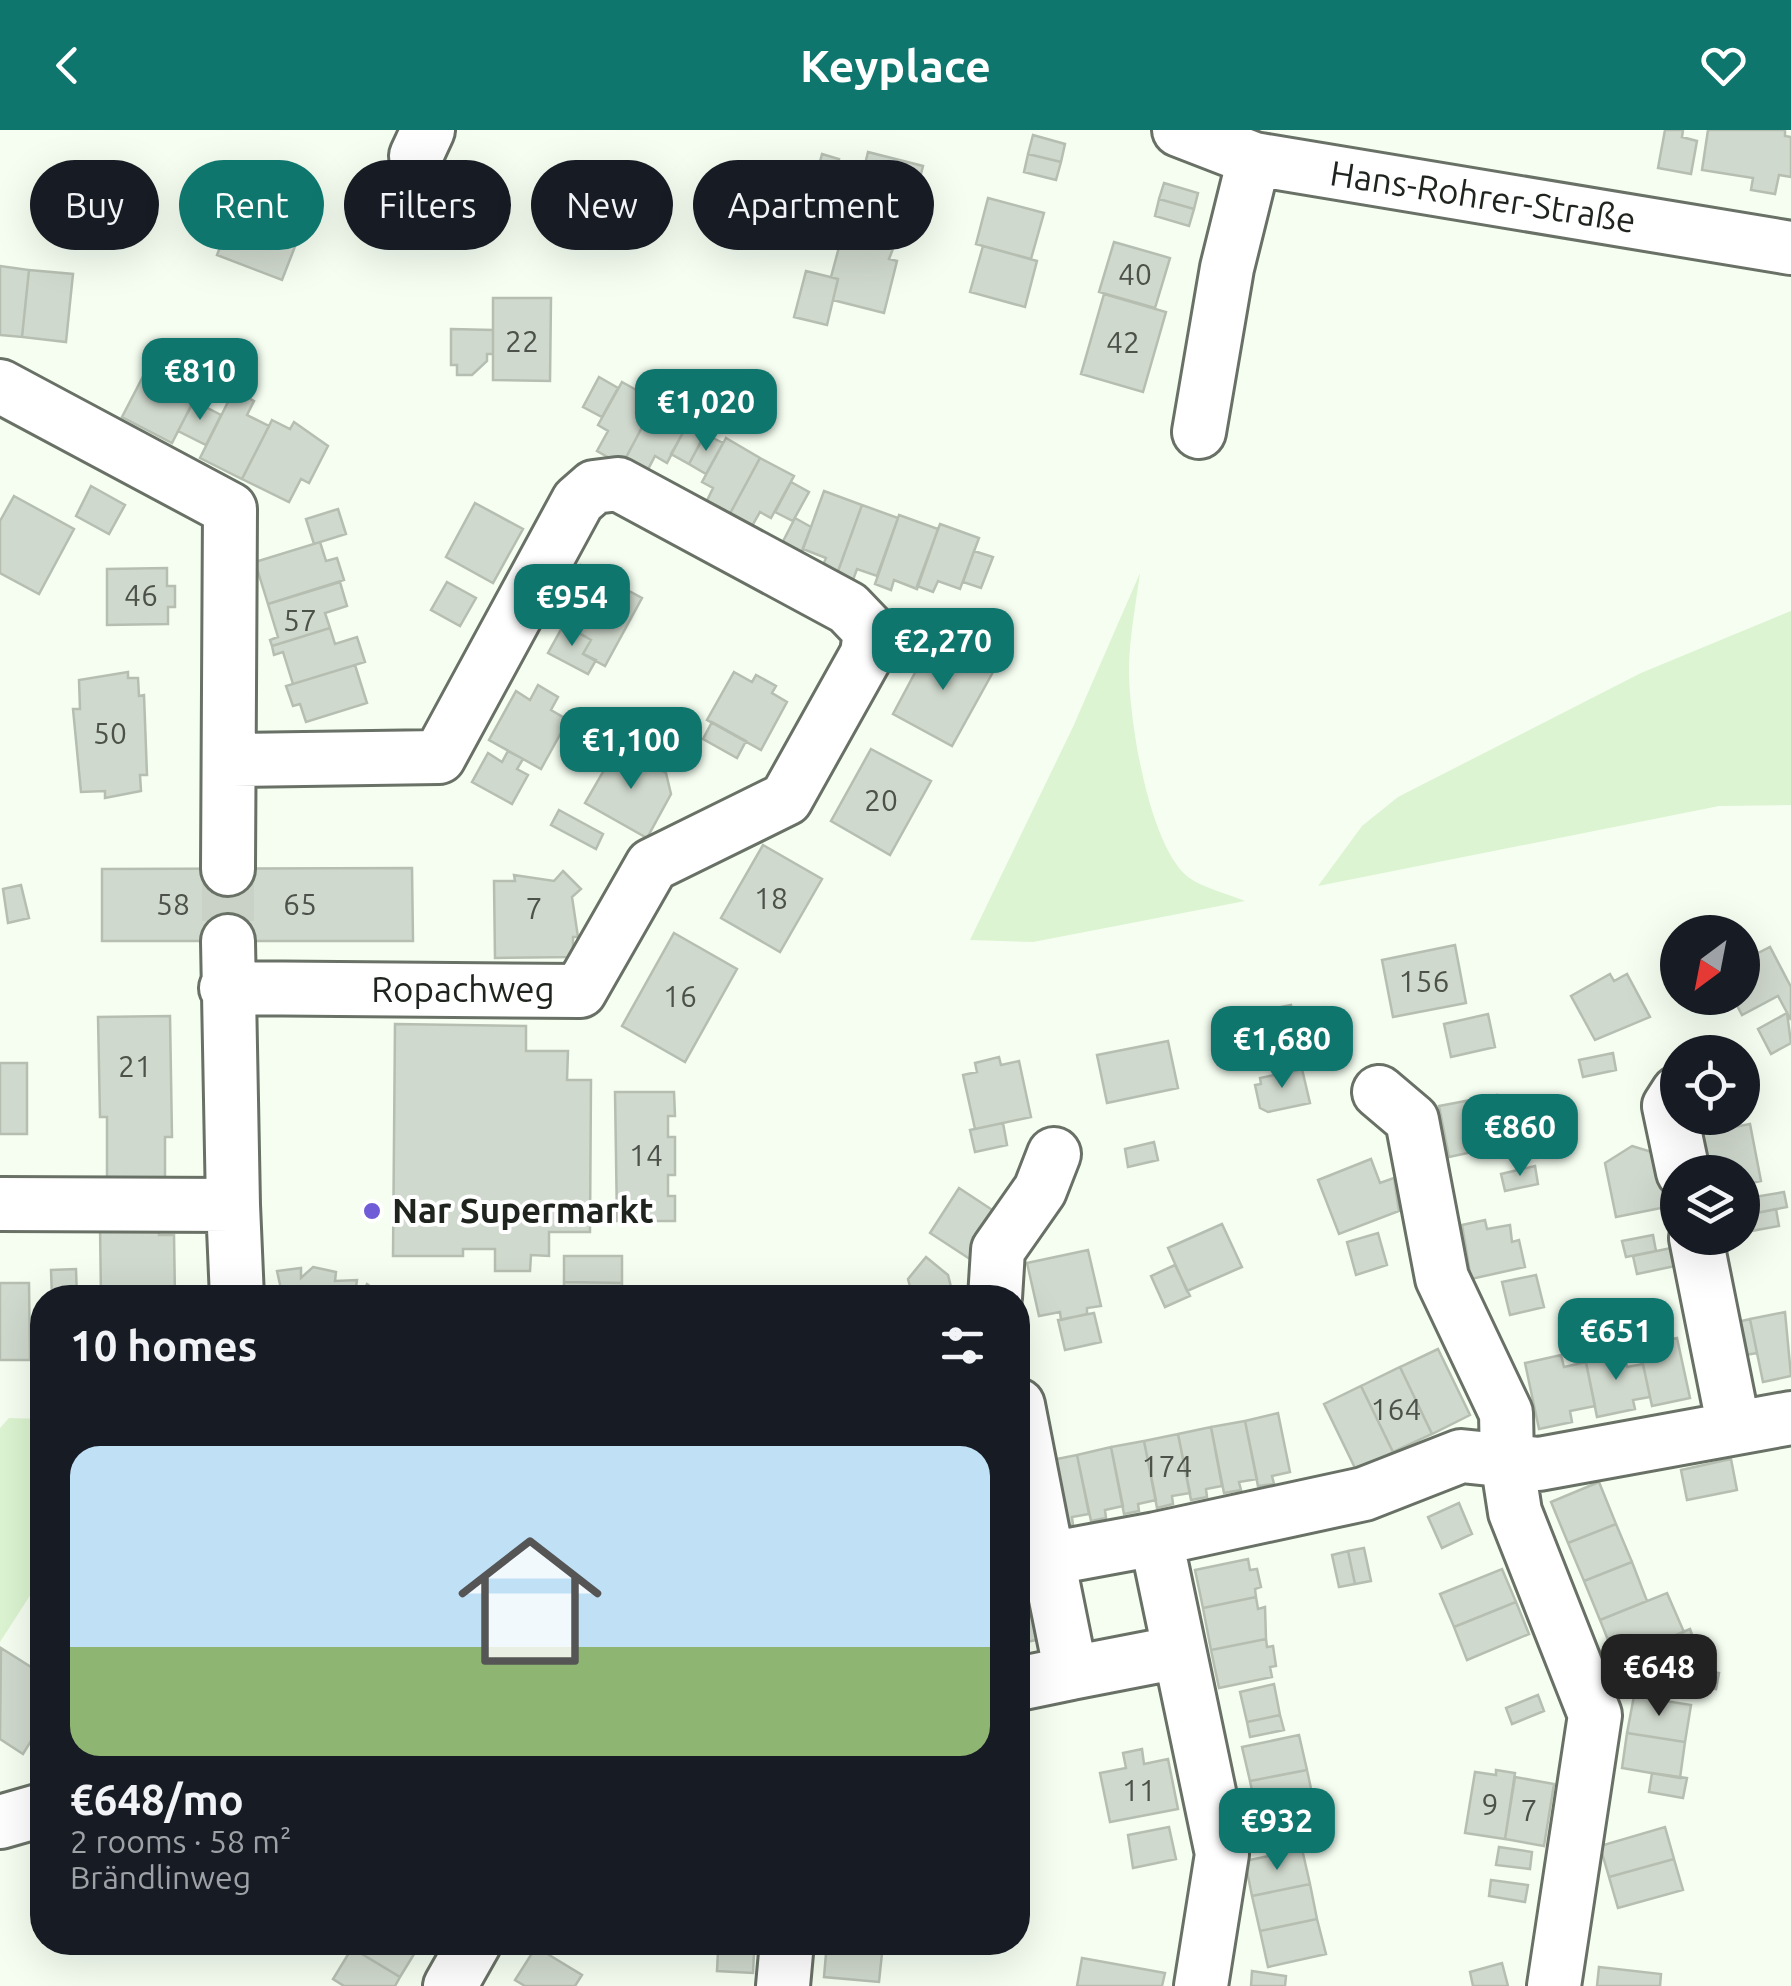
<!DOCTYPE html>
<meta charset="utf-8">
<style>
body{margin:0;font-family:Ubuntu,sans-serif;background:#242831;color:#f1f3f6;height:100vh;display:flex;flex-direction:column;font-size:38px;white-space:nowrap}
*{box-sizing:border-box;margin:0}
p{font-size:32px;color:#9ea1a6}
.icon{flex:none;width:55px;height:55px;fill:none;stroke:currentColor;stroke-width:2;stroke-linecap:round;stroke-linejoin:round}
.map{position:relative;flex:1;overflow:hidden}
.details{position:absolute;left:30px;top:1155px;width:1000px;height:670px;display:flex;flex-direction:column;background:#171b24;border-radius:40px;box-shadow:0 10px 40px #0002}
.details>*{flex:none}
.guide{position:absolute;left:30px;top:30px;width:1000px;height:90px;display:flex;gap:20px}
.needle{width:65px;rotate:212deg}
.buttons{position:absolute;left:1660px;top:785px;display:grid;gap:20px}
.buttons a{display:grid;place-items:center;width:100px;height:100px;border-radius:50%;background:#171b24;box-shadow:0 10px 40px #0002;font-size:50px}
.price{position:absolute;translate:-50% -85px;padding:0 22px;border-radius:20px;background:#0f766e;color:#fff;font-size:32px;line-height:65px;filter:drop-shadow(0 2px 5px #0008)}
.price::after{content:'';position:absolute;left:50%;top:60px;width:30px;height:22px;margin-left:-15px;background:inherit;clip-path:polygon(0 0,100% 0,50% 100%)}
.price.current{background:#222;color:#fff}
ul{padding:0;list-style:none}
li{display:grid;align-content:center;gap:20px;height:530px;padding:0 40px}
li+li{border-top:2px solid #363941}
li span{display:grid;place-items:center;height:310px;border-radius:30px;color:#555}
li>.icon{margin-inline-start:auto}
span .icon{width:180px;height:180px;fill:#fffc;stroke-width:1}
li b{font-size:42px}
h2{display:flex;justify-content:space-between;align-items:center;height:120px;padding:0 40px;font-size:42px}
.chip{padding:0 35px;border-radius:45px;background:#171b24;box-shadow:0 10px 40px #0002;font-size:35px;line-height:90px}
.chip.current{background:#0f766e;color:#fff}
header{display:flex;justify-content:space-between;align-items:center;height:130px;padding:0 40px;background:#0f766e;color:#fff;font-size:45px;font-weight:700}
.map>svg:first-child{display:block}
</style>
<header><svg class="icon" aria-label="back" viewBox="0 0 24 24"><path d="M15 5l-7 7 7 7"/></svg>Keyplace<svg class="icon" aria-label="heart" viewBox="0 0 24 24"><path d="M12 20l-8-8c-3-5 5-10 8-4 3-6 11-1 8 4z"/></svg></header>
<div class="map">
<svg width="1791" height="1856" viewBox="0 0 1791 1856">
<rect width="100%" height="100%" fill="#f5fef1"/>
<path fill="#dcf4d1" d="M1140,443C1136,473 1130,504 1129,535C1128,584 1148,715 1188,747C1203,758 1228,764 1245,771L1033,812L970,810L1073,597Z
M1791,481V675L1719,676L1318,756L1362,696L1398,667L1641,543Z
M9,1288L42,1289V1447L0,1512V1298Z"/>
<path fill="#d0d9cd" stroke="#b6beb2" stroke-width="2.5" d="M1665,0H1683L1682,7L1697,11L1691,44L1658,38Z
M1708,0H1785V6L1791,7V47L1779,45L1775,64L1751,60L1753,48L1702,40Z
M1033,5L1065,14L1061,32L1028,24Z
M868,22L923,36L911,84L856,71Z
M822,24L839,29L825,85L807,81Z
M1028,24L1061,32L1056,50L1024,42Z
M1164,53L1198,63L1194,79L1159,69Z
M988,68L1044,83L1031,129L976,114Z
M852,69L907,83L889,129L897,131L884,183L833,170L838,149L831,147Z
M1159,69L1194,79L1189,96L1155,86Z
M236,76L301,101L282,150L217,125Z
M1114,112L1170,128L1155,178L1099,162Z
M983,116L1037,131L1025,177L970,162Z
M0,136L29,140L22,207L0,205Z
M29,140L73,144L66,212L22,207Z
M806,141L838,149L827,195L794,187Z
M1104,164L1166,182L1143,262L1081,244Z
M493,168H551L550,251L493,250Z
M451,199L493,200V224H487V231L472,245H457V235H451Z
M175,224L190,231L181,249L200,258L172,313L122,287L150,233L166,242Z
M599,247L618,258L602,287L583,277Z
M622,252L656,271L622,335L597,321L608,301L598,295Z
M234,260L254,271L247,285L269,296L242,349L200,328Z
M194,271L221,285L206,315L178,301Z
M656,271L690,289L667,333L655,326L644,347L622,335Z
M272,290L290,299L294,292L328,316L309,353L301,349L289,372L242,349Z
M688,294L705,304L689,334L671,324Z
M705,304L723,313L706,344L689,334Z
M726,308L760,328L726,391L703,379L713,358L702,352Z
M760,328L794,346L771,388L760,382L748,403L726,391Z
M791,352L809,362L793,391L775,382Z
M91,356L125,375L109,404L76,386Z
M824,361L862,375L837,444L822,438L826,428L803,419Z
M14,366L74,399L39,464L0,443V391Z
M475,373L523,399L493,453L446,427Z
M862,375L898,388L877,446L857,439L853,450L837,444Z
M338,379L346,404L314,414L306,389Z
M899,385L938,399L917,459L894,450L891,460L875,454Z
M795,388L811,397L795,439L775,427Z
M940,394L979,408L960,459L938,451L933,462L917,456Z
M320,412L326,431L337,428L344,450L268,474L255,432Z
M974,421L993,427L981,458L963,452Z
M581,435L642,468L605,536L583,524L591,510L558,491L568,473L563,470Z
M167,438V456H175V477H168V494L107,495V439Z
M340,452L347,476L325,483L330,498L272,516L270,510L278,507L268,474Z
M447,452L476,468L460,496L431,480Z
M564,494L591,510L583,524L596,530L588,544L548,523Z
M330,498L335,514L357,507L365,532L293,554L283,522L274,525L272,516Z
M933,509L993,542L952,616L893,584Z
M355,535L367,573L306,592L300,574L293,576L286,556Z
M128,542V548H138L139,566L144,565L147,645H140L141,661L105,668V661L81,662L73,579H80L79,550Z
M734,542L752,552L756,545L776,556L772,563L787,572L761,620L707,590Z
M538,555L558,567L551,580L568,590L541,639L489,610L516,561L530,570Z
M712,592L746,611L737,628L703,609Z
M618,616L666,643L671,664L647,708L585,673Z
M871,619L931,651L890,725L831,691Z
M508,621L523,629L517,639L528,645L512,674L472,652L488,623L502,632Z
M559,680L603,704L596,719L551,695Z
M763,715L822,749L780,822L721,788Z
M412,738L413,811H102V739Z
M563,741L581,759L572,767L578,807H573V827L495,828L494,751H515L514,745L554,751Z
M21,755L29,788L8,793L3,759Z
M674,803L737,839L685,932L622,896Z
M1749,806L1758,823L1770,817L1791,857V890L1778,866L1742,885L1733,868L1723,873L1721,868H1742V809Z
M1455,815L1466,873L1393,887L1382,830Z
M1610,844L1614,851L1627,844L1650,887L1595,910L1571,866Z
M1291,875L1293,882L1309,878L1319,920L1300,925L1302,931L1275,937L1274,930L1258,934L1248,891L1264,887L1262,881Z
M1787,883L1791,913L1771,924L1758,899Z
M1488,884L1495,917L1451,927L1444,894Z
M170,886L172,1007H165V1050L107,1051V987H100L98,887Z
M395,894L526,896V921H568L567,950H591L590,1102H549V1126L531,1125L530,1141H495V1119H463V1126H393Z
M1168,911L1178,958L1107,973L1097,925Z
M1613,923L1616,940L1583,947L1579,930Z
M999,927L1001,935L1019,931L1031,987L975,999L963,945L977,942L975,933Z
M0,933H27V1004H0Z
M1302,939L1310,973L1268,982L1260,978L1255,955L1261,954L1260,948Z
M615,962H674L675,986H668V1007H675V1045H668V1066H675V1091H617Z
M1497,965L1502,985L1495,986L1500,1016L1449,1027L1439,976Z
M1003,993L1007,1015L975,1022L970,1000Z
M1750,994L1761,1051L1742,1055V1042H1705L1697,1004Z
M1154,1012L1158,1030L1128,1037L1125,1019Z
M1632,1016L1655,1023L1666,1077L1616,1087L1605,1033Z
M1371,1029L1380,1053L1394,1048L1399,1081L1339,1104L1318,1050Z
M1535,1036L1538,1054L1505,1061L1501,1044Z
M959,1058L1003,1087L973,1131L930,1103Z
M1784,1062L1787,1077L1742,1086V1069Z
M1776,1079L1779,1096L1746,1102L1742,1086Z
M1485,1090L1487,1099L1510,1095L1512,1112L1519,1110L1525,1137L1471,1149L1462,1095Z
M1222,1094L1242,1137L1187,1161L1168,1118Z
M159,1095V1105H174L175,1168H101L100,1096Z
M1378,1103L1387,1135L1356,1145L1347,1112Z
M1653,1105L1656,1121L1626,1127L1622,1111Z
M1671,1118L1675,1136L1637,1144L1633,1126Z
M1088,1120L1101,1176L1087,1178V1184L1061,1190L1060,1182L1039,1186L1027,1133Z
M564,1126H622V1153L564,1152Z
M926,1127L948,1145L952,1161L913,1168L908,1149Z
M1175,1135L1190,1166L1165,1177L1151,1146Z
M313,1137L336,1142L335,1151L357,1150L356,1157L364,1160L367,1154L387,1168H283L277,1141L301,1138V1148Z
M76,1139L77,1168H52L51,1140Z
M1536,1145L1544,1177L1510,1185L1502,1152Z
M564,1152L622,1153V1168H564Z
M0,1153H29L30,1230H0Z
M1785,1182L1791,1246L1763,1252L1750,1189Z
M1094,1183L1101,1212L1065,1220L1058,1190Z
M1750,1189L1757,1223L1740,1226L1733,1193Z
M1677,1208L1690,1268L1652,1276L1639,1216Z
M1438,1219L1470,1285L1432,1304L1400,1237Z
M1623,1219L1627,1237L1643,1234L1650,1267L1633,1270L1635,1279L1597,1287L1585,1228Z
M1561,1225L1564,1237L1586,1232L1595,1276L1570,1281L1572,1292L1539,1299L1525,1233Z
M1400,1237L1432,1304L1393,1322L1361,1256Z
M1361,1256L1393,1322L1356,1340L1324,1274Z
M1278,1283L1290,1342L1272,1346L1274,1354L1258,1356L1245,1291Z
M1245,1291L1257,1349L1239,1352L1241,1360L1224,1363L1211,1297Z
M1211,1297L1222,1356L1206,1359L1207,1367L1191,1370L1178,1304Z
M1178,1304L1190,1363L1172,1366L1173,1374L1157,1378L1144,1311Z
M1144,1311L1156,1370L1138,1374L1139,1381L1124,1384L1111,1317Z
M1111,1317L1123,1376L1105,1380L1106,1388L1091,1391L1077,1325Z
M1077,1325L1089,1384L1072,1387L1073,1395L1056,1398L1042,1332Z
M1731,1329L1737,1360L1687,1370L1681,1340Z
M1599,1352L1616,1394L1568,1413L1551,1372Z
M1459,1373L1472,1404L1442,1418L1428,1387Z
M1616,1394L1632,1432L1584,1451L1568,1413Z
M1364,1418L1371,1451L1355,1454L1348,1421Z
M1348,1421L1355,1454L1339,1457L1332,1425Z
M1248,1429L1250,1440L1257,1439L1261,1457L1255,1459L1256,1467L1203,1478L1195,1440Z
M1027,1430L1045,1508L1018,1514V1432Z
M1632,1432L1647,1471L1600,1490L1584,1451Z
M1502,1439L1516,1472L1454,1497L1440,1464Z
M1667,1463L1684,1502L1616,1530L1600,1490Z
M1256,1467L1258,1479L1265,1477L1266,1509L1211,1520L1203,1478Z
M1516,1472L1529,1504L1467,1530L1454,1497Z
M1690,1499L1696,1516L1664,1529L1657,1513Z
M1266,1509L1267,1517L1273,1516L1276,1536L1270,1537L1272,1547L1219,1558L1211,1520Z
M1,1518L42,1544V1593L23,1624L0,1609Z
M1675,1536L1719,1543L1716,1559L1672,1552Z
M1274,1554L1280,1585L1247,1592L1240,1562Z
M1538,1565L1544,1581L1512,1594L1506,1578Z
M1634,1566L1691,1575L1685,1612L1627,1603Z
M1280,1585L1284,1600L1250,1607L1247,1592Z
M1627,1603L1685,1612L1680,1648L1622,1638Z
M1299,1605L1307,1640L1250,1651L1242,1617Z
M1142,1619L1144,1634L1168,1629L1178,1679L1110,1692L1100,1643L1126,1638L1123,1623Z
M1307,1640L1315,1677L1258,1689L1250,1651Z
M1496,1640L1515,1643L1505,1709L1465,1703L1475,1642L1496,1645Z
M1652,1643L1687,1648L1683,1668L1649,1662Z
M1515,1647L1554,1654L1544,1716L1505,1709Z
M1301,1685L1305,1700L1273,1707L1269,1691Z
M1169,1697L1176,1729L1133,1738L1128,1705Z
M1665,1697L1674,1729L1609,1747L1600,1716Z
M1305,1700L1308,1717L1277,1724L1273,1707Z
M1499,1717L1532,1722L1530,1739L1496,1735Z
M1302,1719L1310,1754L1252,1766L1245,1731Z
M1674,1729L1683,1760L1618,1778L1609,1747Z
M1491,1750L1528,1755L1525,1772L1489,1766Z
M1310,1754L1317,1789L1260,1801L1252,1766Z
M1317,1789L1326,1824L1268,1837L1260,1801Z
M355,1812H414L419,1816L400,1847L352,1818Z
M827,1812L883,1814L879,1852L824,1847Z
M536,1817L582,1845L575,1856H525L515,1850Z
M352,1818L400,1847L395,1856H344L333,1849Z
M718,1821L754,1823L753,1843L717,1841Z
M1082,1828L1165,1843L1162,1856H1077Z
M1502,1833L1508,1856H1473L1470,1842Z
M1599,1837L1661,1844L1660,1856H1597Z
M1252,1841L1286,1846L1285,1856H1251Z"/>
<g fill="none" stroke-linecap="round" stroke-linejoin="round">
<path stroke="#cad2c7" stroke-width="52" stroke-dasharray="52 26" stroke-linecap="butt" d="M228,739V811"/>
<defs>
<path id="minor" d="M1179,0L1254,29L1791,118
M416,26L428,0
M0,256L230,379L228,739
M1199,302L1227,138L1254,29
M228,811L233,1075
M226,858L580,861L652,735L786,669L867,524L870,501L848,478L618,354L594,357L578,371L439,627L232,630
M1379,962L1412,990L1442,1148L1506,1283L1507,1330L1515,1382L1595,1585L1554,1856
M1678,962L1669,976L1683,1042
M0,1074L233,1075L237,1168
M1696,1108L1734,1298
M995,1168L998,1120L1040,1060L1054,1024
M1018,1275L1048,1429
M1156,1409L1364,1364L1461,1326L1539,1334L1791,1288
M1179,1522L1071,1543L1048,1429L1156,1409L1222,1724L1201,1856
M1018,1554L1071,1543
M0,1692L42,1680
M450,1856L475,1812
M783,1856L787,1812"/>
</defs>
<use href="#minor" stroke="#697166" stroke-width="58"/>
<use href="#minor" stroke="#fff" stroke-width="52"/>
</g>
<circle fill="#6f5cd6" stroke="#fff" stroke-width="4" cx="372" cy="1081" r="10"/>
<g text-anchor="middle" stroke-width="8" stroke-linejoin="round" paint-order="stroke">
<g font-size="30" fill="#4c514a">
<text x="1135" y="155">40</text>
<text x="522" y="222">22</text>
<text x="1123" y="223">42</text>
<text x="141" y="476">46</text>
<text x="300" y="501">57</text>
<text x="110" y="614">50</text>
<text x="881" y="681">20</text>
<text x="771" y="779">18</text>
<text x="173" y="785">58</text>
<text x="300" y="785">65</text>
<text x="534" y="789">7</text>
<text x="1424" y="862">156</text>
<text x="680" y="877">16</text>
<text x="135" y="947">21</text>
<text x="646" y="1036">14</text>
<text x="1396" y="1290">164</text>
<text x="1167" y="1347">174</text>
<text x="1139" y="1671">11</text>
<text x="1490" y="1685">9</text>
<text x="1529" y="1691">7</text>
</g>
<g font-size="35" fill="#20241f" stroke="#fff">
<text transform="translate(1483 67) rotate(9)" y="12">Hans-Rohrer-Straße</text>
<text x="463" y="872">Ropachweg</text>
</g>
<g font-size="35" font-weight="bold" fill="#20241f" stroke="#fff" text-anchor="start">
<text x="392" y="1093">Nar Supermarkt</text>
</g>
</g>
</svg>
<div class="buttons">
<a><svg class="needle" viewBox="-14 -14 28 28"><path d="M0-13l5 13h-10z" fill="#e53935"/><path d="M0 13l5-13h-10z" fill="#9ea1a6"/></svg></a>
<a><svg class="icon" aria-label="locate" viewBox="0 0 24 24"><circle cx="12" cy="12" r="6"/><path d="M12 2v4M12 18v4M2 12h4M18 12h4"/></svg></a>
<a><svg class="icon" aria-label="layers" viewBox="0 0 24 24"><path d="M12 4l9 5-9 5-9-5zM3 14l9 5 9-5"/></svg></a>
</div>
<b class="price" style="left:200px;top:293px">€810</b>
<b class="price" style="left:706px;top:324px">€1,020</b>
<b class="price" style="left:572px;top:519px">€954</b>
<b class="price" style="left:943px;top:563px">€2,270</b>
<b class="price" style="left:631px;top:662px">€1,100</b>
<b class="price" style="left:1282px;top:961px">€1,680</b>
<b class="price" style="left:1520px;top:1049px">€860</b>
<b class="price" style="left:1616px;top:1253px">€651</b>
<b class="price current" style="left:1659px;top:1589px">€648</b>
<b class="price" style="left:1277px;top:1743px">€932</b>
<div class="guide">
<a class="chip">Buy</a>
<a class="chip current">Rent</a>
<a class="chip">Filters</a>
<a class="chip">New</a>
<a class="chip">Apartment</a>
</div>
<section class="details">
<h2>10 homes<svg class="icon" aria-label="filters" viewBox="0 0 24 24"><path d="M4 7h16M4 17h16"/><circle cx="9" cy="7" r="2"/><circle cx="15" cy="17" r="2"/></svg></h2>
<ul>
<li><span style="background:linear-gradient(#bfe0f5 65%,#8fb573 0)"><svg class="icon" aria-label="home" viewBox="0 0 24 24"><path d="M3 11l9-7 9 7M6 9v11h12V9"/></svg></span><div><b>€648/mo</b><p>2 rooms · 58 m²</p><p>Brändlinweg</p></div></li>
</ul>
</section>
</div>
